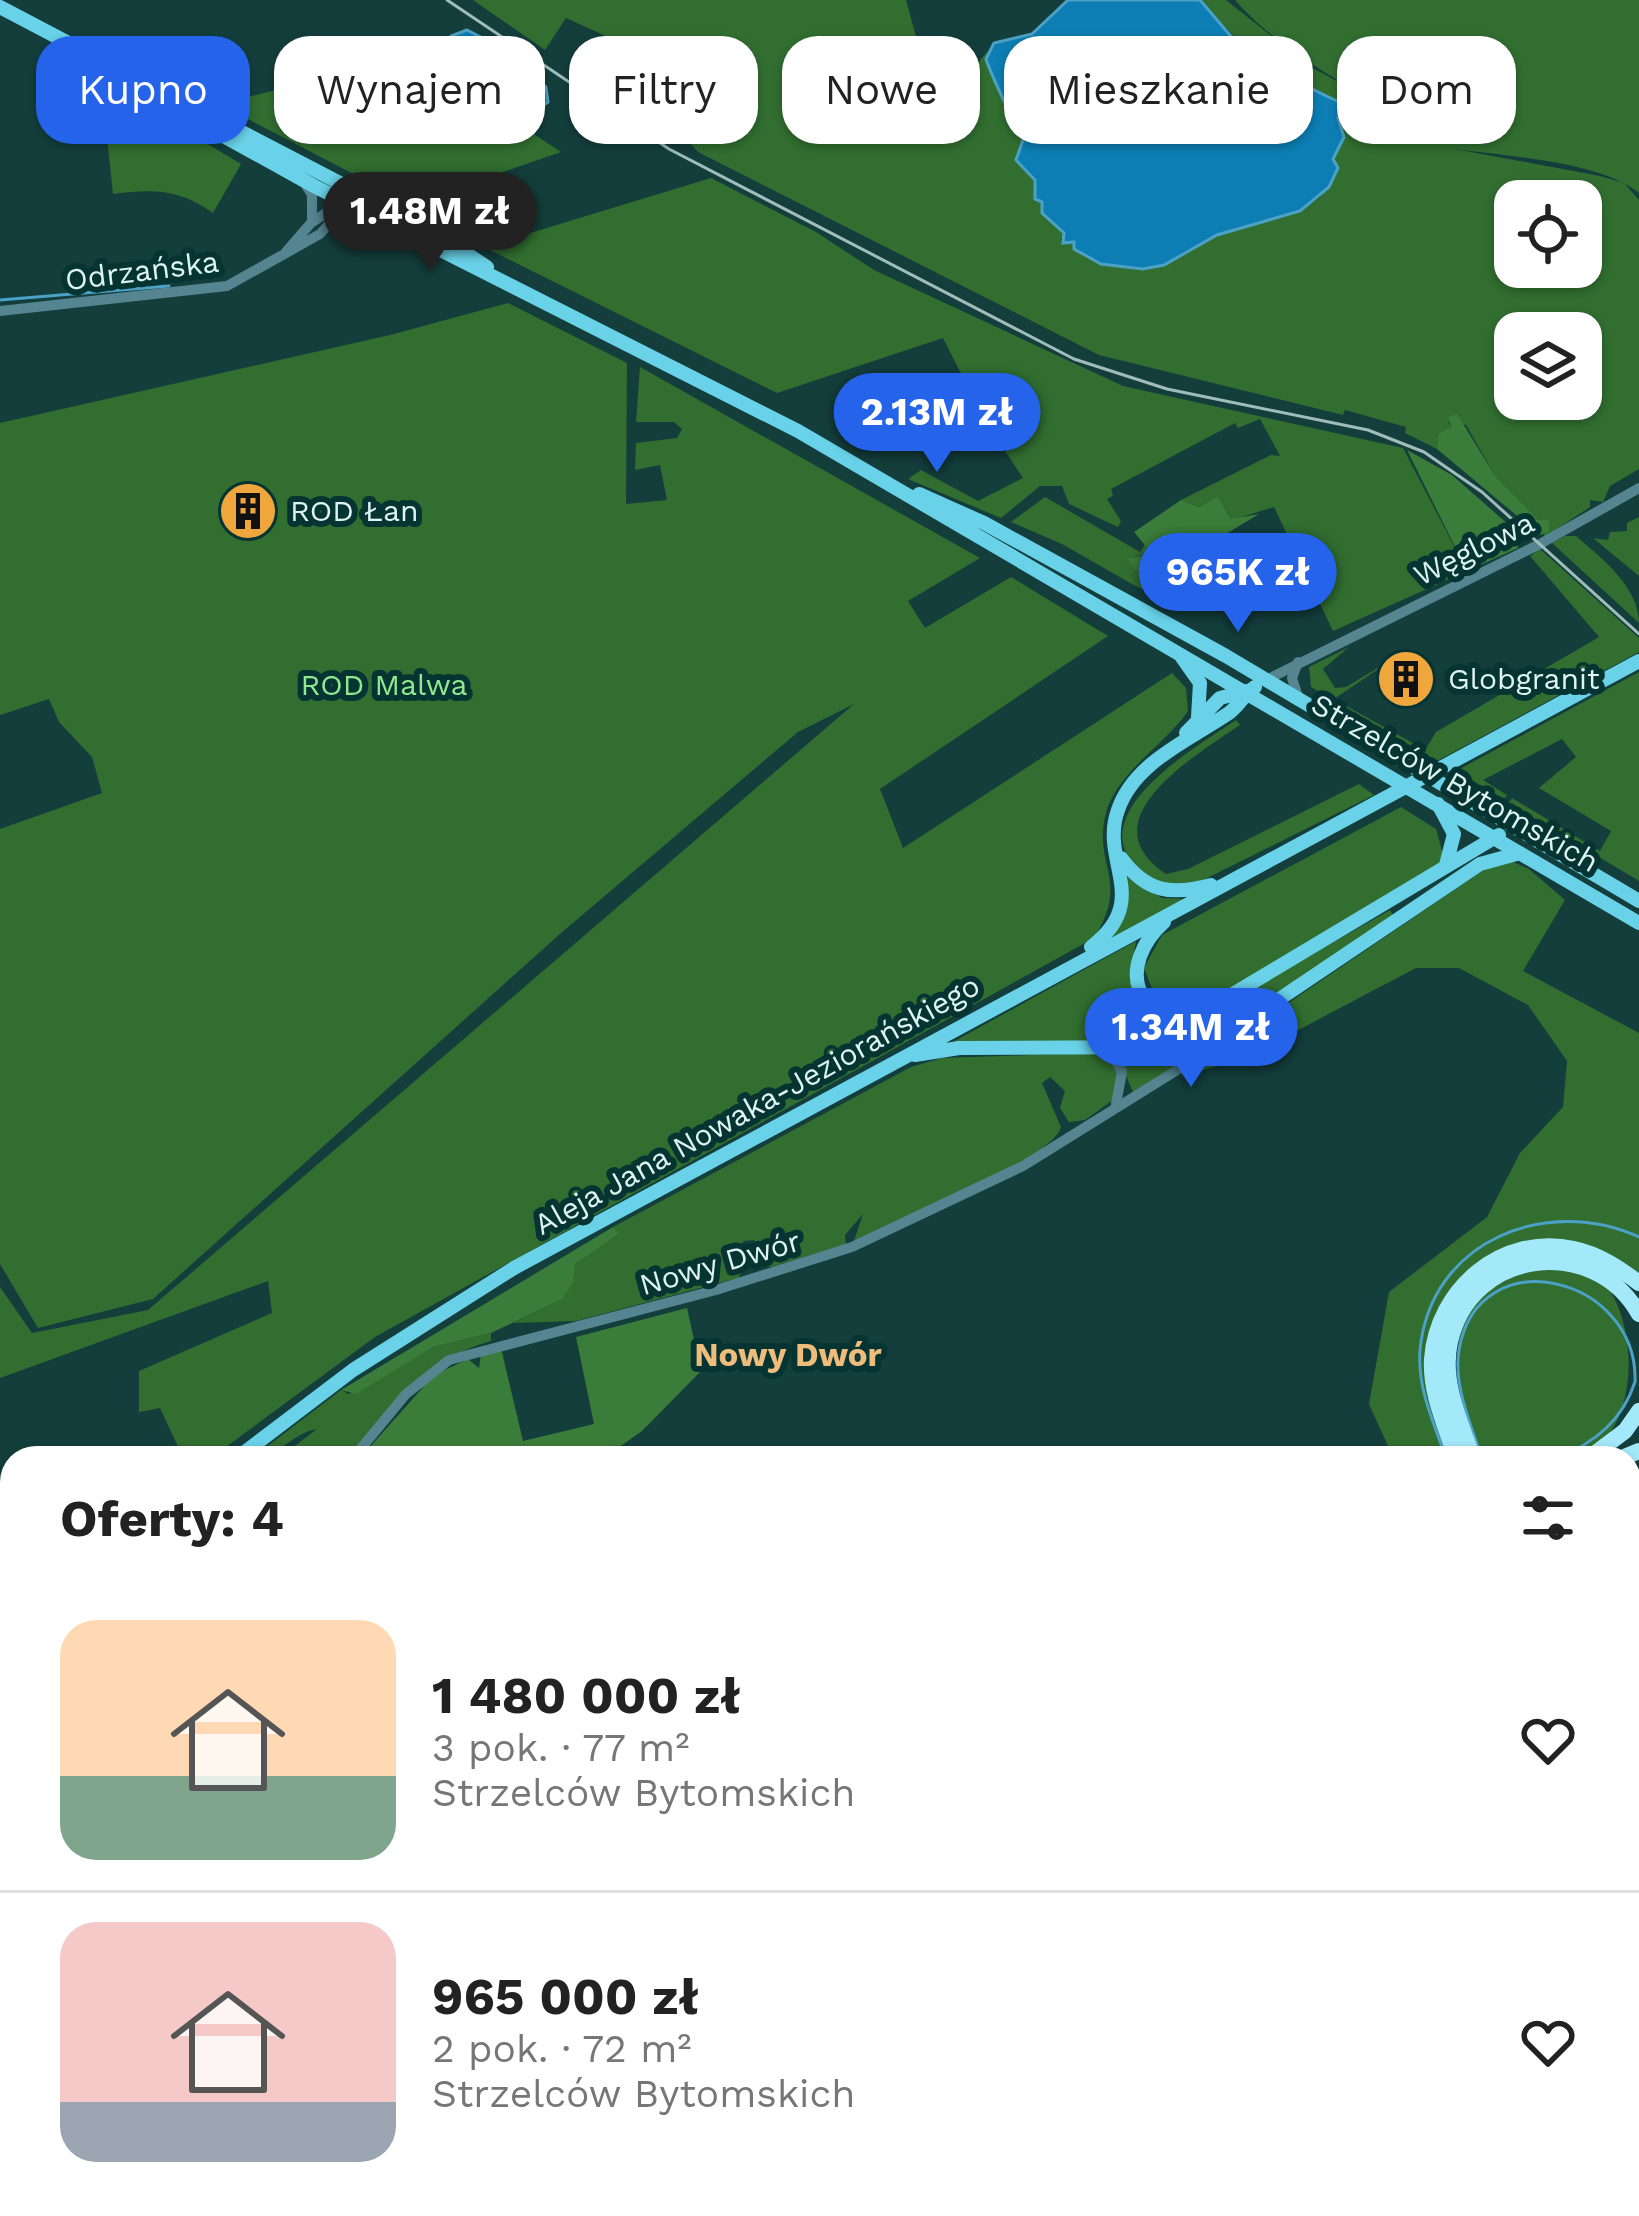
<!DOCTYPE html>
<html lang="pl">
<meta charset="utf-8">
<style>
body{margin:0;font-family:"Work Sans",sans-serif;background:#f6f6f6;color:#222;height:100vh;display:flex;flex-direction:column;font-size:45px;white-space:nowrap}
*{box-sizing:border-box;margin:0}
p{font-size:39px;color:#767676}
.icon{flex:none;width:66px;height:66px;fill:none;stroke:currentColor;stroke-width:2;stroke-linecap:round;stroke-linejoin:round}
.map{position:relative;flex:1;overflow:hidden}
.side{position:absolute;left:0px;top:1446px;width:1641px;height:771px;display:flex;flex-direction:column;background:#fff;border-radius:36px 36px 0 0;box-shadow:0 3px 9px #0004}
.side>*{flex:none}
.banner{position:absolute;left:36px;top:36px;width:1569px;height:108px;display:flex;gap:24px}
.fabs{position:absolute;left:1494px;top:180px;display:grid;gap:24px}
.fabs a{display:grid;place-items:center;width:108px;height:108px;border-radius:24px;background:#fff;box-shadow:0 3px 9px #0004;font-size:60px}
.price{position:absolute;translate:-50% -102px;padding:0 27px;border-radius:42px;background:#2563eb;color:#fff;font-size:39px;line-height:78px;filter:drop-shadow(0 3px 6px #0008)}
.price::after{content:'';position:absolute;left:50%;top:72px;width:36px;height:27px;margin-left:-18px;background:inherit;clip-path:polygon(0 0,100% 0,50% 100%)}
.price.current{background:#222;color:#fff}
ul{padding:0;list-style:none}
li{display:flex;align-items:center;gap:36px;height:300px;padding:0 60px}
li+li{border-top:3px solid #e0e0e0}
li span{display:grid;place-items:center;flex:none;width:336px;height:240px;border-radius:36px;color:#555}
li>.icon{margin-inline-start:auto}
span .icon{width:144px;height:144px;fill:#fffc;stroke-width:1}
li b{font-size:51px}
h2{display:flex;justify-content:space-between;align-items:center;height:144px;padding:0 60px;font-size:51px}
.tag{padding:0 42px;border-radius:36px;background:#fff;box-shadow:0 3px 9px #0004;font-size:42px;line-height:108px}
.tag.current{background:#2563eb;color:#fff}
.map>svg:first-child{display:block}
</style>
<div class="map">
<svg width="1639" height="2216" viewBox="0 0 1639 2216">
<rect width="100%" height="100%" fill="#133e3c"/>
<path fill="#316e30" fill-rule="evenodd" d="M473,0H906L918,44L910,69L915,76L959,57L975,66L988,51L990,72C1011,80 1004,121 1024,137L1019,165L1035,181V199L1045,206V217L1064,233L1061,240L1074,242L1075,249L1102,264L1149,269L1217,235L1297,212L1319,198L1337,172L1333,158L1343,137L1337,118L1350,115L1349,107L1273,70L1265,58L1260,64L1200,0H1226L1309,66L1441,137L1448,131C1383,112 1279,52 1235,0H1639V193C1600,161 1505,156 1455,149L1600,176L1624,183L1639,200V469L1610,486L1603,502L1590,500V507L1543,538L1549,520H1539L1496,477L1466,425L1448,422L1451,427L1437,449L1405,433L1406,427L1345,410L1343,415L1099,355L698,152C669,117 645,100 641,52L566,18L545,50ZM1515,201H1581V267H1515ZM1515,333H1581V399H1515Z
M426,54C439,85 453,91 461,126L498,139L523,127L561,152L411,204L219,104Z
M101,80L241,164L213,213C179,189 153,189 113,194Z
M711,178L816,232L874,270L1123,386L1403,448L1467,571L1333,631L1274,507L1232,520L1218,496L1199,507L1181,500L1271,455L1280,456L1260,419L1238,428L1235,423L1111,489L1113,496L1107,499L1121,521L1118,527L1069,504L1062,486H1040L1001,518L908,479L921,470L978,501L1023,478L988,425L979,422L981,413L943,338L777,393L484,247Z
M508,303L627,363L626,504L667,500L660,465L635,470L636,443L677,438L682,429L674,422H636L640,367L980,558L908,601L925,628L1011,577L1108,636L880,789L903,848L1172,673L1186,688L1188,711C1165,745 1117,772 1106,813C1092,866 1131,879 1094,938L375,1337L211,1458H174L180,1451L160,1408L139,1412V1371L272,1313L268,1281L0,1378V1287L32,1333L148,1310L854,704L798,732L561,933L153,1299L38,1328L0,1264V829L102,793L92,757L59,722L49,699L0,715V423L390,335Z
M1045,497L1140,552L1146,543L1148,554L1128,558L1163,572L1141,589L1174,608L1062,544L1011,522Z
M1639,517V576L1593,538L1608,540L1610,532L1627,531V523Z
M1565,536H1576C1604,560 1639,588 1639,623L1552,543Z
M1540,549L1639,638V652L1437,761L1311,687L1309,667L1349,647L1323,669L1335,688L1346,687L1396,657L1334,699L1425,750L1436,732L1599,637L1530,556Z
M1639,672V881L1509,803L1512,798L1600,851L1611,831L1539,788L1576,757L1562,739L1483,780L1507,795L1504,799L1456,771Z
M1236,720L1240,725C1196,755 1085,820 1166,874L1188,869L1359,784L1374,795L1189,887C1166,888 1147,882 1132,863C1089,807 1200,745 1236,720Z
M1401,807L1436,829L1444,858L1434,870L1207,1003L1188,1009L1156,999L1144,968L1162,935Z
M1509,860L1529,869L1565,900L1523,971L1639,1033V1276L1544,1241L1443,1300L1450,1458H1384L1388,1446L1369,1404L1389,1292L1487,1217L1520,1153L1563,1107L1567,1061L1528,1005L1459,968H1416L1247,1057L1180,1077L1482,871Z
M1128,876L1162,898L1185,899L1111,939L1123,919Z
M1390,910L1394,917L1220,1031L1176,1041L953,1042L1136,941L1130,980L1143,1005L1213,1011Z
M1204,1050L1133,1092L1117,1055Z
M1096,1053L1109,1058L1119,1072L1113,1100L1085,1120L1069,1122L1060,1108L1065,1091L1050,1077L1042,1083L1061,1127C1053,1160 891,1223 854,1241L863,1214L845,1235L846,1244L771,1267L762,1265L754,1240L744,1241L737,1248L744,1269L738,1278L576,1321L513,1323L561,1300L574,1264L618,1235L613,1227L911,1067L942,1058Z
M1547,1267C1568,1271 1591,1274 1608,1288C1639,1331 1639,1433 1581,1457C1559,1465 1504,1458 1479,1458C1451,1369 1432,1292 1547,1267Z
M491,1333V1341C424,1360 391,1406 348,1458H279L317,1429C292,1433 278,1458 252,1458L341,1390L349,1394L433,1347Z
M1639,1517V1656L1629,1645V1531Z
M12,1805V2184L0,2179V1809Z
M760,2205H920L957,2211L960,2205H1124L1178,2216H785Z
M1198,2205H1298L1300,2216H1193Z
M1351,2205H1604L1639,2210V2216H1307Z"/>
<path fill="#3a7c39" d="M1457,414L1496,477L1539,520H1549V532L1540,535L1437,449L1439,434L1451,427L1448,417Z
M1407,450L1452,475L1517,532L1518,548L1467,571Z
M1218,496L1231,519L1259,514L1163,572L1155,565L1136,571L1127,558L1148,555V549L1134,532L1181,500L1199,507Z
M613,1227L619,1234L575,1264L573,1283L561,1300L491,1333L433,1347L356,1394L341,1390Z
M687,1308L701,1371L642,1431L604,1458H360L434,1375L468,1359L479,1368L481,1354L501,1348L523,1441L594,1424L576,1337Z
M108,2205H760L785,2216H110Z"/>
<path fill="#0d7eb3" stroke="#4ca1c6" stroke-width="3" d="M1068,0H1200L1241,48L1255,52L1260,64L1265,57L1273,70L1349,107L1350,115L1338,118L1344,137L1333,159L1338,168L1329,187L1300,211L1217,235L1164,265L1143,269L1101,264L1074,249V242L1063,243L1064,233L1042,213V202L1035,199V180L1016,160L1024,137C1016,131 988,66 986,59L994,43L1032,34Z
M467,30L502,48L546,87L548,102L503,135L467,124L459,96L438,73L436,56L451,36Z"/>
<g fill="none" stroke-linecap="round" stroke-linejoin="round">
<path stroke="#4ca1c6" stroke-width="3" d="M0,300L169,286
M1446,1458C1434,1423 1417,1388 1420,1350C1430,1240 1548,1195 1639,1237
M1482,1458C1471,1426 1453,1384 1459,1350C1478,1237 1639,1276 1635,1382C1622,1421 1596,1441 1559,1458
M1629,1636L1639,1650
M1629,1670L1639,1682
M1629,1720L1639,1724
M1629,1728H1639
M1629,1750L1639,1754"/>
<path stroke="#0d7eb3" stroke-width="18" d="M0,2144L12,2142
M863,2205L929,2216
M1485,2205L1521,2216
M1383,2216L1423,2205"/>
<path stroke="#558590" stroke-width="10" d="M304,182L312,195V220
M332,225L377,219
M285,253L311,223L342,202
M0,311L227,286L320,234L340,212L343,198
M1298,662L1292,678L1299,700
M1264,681L1540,544L1639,488
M1098,1049L1113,1056L1122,1072L1116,1104
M353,1458L406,1394L449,1360L716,1290L852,1247L1023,1166L1227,1039
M0,1633L12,1637
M0,2190L12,2194
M39,2205L67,2216
M99,2216L101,2205"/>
<path stroke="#69d2e9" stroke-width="14" d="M0,7L133,77
M129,74L200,123L314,186L798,431L1639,923
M169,94L432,231L487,267
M919,494L984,523L1226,656L1639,901
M1181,656L1200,683L1198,717
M1186,733L1220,698L1247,691
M1438,804L1454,834L1446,865
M1121,858C1146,892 1171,896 1211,885
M1164,922C1116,965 1133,1028 1203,1012L1499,835
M1091,947C1153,900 1099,862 1118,810C1134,762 1191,739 1229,713C1240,705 1244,694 1255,687
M915,1055L959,1048L1170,1047L1223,1037L1480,864L1520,853
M237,1458L353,1370L514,1268L1639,661
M0,1687L12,1664"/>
<path stroke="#a4e9f9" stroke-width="16" d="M1456,1458C1446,1427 1430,1393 1432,1359C1437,1289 1502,1233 1574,1249C1598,1254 1619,1268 1639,1283
M1473,1458C1460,1421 1441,1381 1450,1342C1470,1249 1594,1234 1639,1314
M1589,1458L1625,1431L1639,1411
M1622,1458L1639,1451
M1629,1481L1639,1477
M1629,1520L1639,1507
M1629,1654L1639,1666
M1629,1694L1639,1698
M1629,1709L1639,1713
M1629,1738L1639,1739
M0,1772L12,1768
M0,1795L12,1791"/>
<path stroke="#a1bdbb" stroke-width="3" d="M447,0L669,149L1074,359L1167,389L1368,430L1424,452L1482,492L1639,634"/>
</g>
<defs>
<symbol id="building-disc" viewBox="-11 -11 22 22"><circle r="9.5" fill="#efa73d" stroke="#063432"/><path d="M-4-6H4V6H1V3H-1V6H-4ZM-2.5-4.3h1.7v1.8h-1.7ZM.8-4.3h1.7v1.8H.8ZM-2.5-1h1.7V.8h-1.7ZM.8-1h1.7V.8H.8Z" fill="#111"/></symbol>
</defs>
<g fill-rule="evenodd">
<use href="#building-disc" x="215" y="478" width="66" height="66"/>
<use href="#building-disc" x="1373" y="646" width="66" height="66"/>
</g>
<g text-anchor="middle" stroke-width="12" stroke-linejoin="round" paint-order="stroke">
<g font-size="30" fill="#def4f2" stroke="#063432">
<text transform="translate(142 271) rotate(-7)" y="10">Odrzańska</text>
<text transform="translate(1474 549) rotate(-26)" y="10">Węglowa</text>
<text transform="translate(1455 783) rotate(30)" y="10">Strzelców Bytomskich</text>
<text transform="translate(757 1105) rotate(-29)" y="10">Aleja Jana Nowaka-Jeziorańskiego</text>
<text transform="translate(720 1263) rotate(-16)" y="10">Nowy Dwór</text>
</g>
<g font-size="30" fill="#def4f2" stroke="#063432" text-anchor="start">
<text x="290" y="521">ROD Łan</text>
<text x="1448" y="689">Globgranit</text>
</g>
<g font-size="30" fill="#91e98e" stroke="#063432">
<text x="384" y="695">ROD Malwa</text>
</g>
<g font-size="33" font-weight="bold" fill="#eebc7b" stroke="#063432">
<text x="788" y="1366">Nowy Dwór</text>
</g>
</g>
</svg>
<div class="fabs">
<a><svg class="icon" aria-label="locate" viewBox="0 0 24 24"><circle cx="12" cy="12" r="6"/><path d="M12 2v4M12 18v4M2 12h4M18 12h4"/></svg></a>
<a><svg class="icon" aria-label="layers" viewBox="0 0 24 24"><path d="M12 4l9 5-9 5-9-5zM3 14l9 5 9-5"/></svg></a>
</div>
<b class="price current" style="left:430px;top:274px">1.48M zł</b>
<b class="price" style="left:937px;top:475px">2.13M zł</b>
<b class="price" style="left:1238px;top:635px">965K zł</b>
<b class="price" style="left:1191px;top:1090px">1.34M zł</b>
<div class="banner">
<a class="tag current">Kupno</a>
<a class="tag">Wynajem</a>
<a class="tag">Filtry</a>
<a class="tag">Nowe</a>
<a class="tag">Mieszkanie</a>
<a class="tag">Dom</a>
</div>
<section class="side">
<h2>Oferty: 4<svg class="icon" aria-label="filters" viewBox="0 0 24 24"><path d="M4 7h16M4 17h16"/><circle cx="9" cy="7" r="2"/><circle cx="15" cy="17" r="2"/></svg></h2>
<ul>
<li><span style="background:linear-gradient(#ffd9b3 65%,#7fa58c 0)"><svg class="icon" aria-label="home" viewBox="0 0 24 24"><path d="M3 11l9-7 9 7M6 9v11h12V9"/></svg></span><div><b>1 480 000 zł</b><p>3 pok. · 77 m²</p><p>Strzelców Bytomskich</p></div><svg class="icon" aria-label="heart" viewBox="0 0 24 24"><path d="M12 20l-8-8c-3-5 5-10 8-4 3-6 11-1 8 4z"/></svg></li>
<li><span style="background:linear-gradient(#f6c9c9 75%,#9aa5b1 0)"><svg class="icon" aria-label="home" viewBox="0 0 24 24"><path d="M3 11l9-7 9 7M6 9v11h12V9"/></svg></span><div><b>965 000 zł</b><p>2 pok. · 72 m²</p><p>Strzelców Bytomskich</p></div><svg class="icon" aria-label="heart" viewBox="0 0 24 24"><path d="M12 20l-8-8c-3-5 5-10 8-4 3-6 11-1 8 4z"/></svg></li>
</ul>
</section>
</div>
